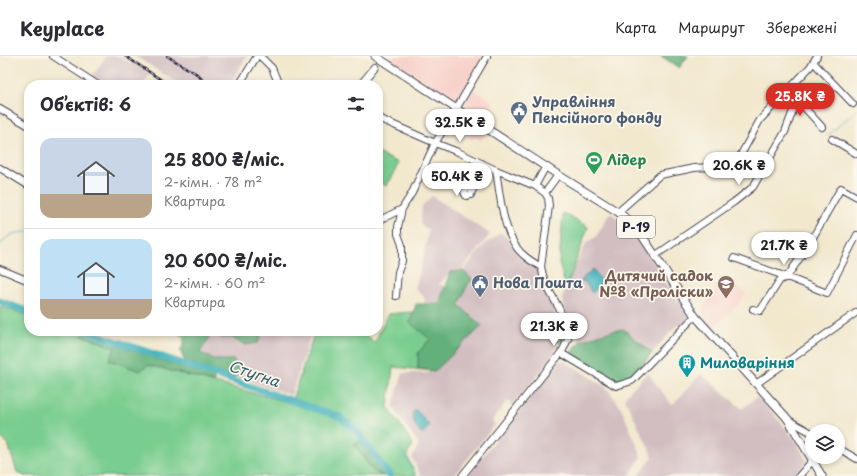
<!DOCTYPE html>
<html lang="uk">
<meta charset="utf-8">
<style>
body{margin:0;font-family:"Playpen Sans",sans-serif;background:#f2f2f3;color:#2b2b33;height:100vh;display:flex;flex-direction:column;font-size:15px;white-space:nowrap}
*{box-sizing:border-box;margin:0}
p{font-size:13px;color:#7c7c81}
.icon{flex:none;width:22px;height:22px;fill:none;stroke:currentColor;stroke-width:2;stroke-linecap:round;stroke-linejoin:round}
.map{position:relative;flex:1;overflow:hidden}
.panel{position:absolute;left:24px;top:24px;width:359px;height:256px;display:flex;flex-direction:column;background:#fff;border-radius:16px;box-shadow:0 2px 6px #0003}
.panel>*{flex:none}
.controls{position:absolute;left:805px;top:368px;display:grid;gap:8px}
.controls a{display:grid;place-items:center;width:40px;height:40px;border-radius:50%;background:#fff;box-shadow:0 2px 6px #0003;font-size:20px}
.price{position:absolute;translate:-50% -34px;padding:0 9px;border-radius:14px;background:#fff;color:#222;font-size:13px;line-height:26px;filter:drop-shadow(0 1px 2px #0008)}
.price::after{content:'';position:absolute;left:50%;top:24px;width:12px;height:9px;margin-left:-6px;background:inherit;clip-path:polygon(0 0,100% 0,50% 100%)}
.price.selected{background:#d93025;color:#fff}
ul{padding:0;list-style:none}
li{display:flex;align-items:center;gap:12px;height:100px;padding:0 16px}
li+li{border-top:1px solid #e1e1e2}
li span{display:grid;place-items:center;flex:none;width:112px;height:80px;border-radius:12px;color:#555}
li>.icon{margin-inline-start:auto}
span .icon{width:48px;height:48px;fill:#fffc;stroke-width:1}
li b{font-size:17px}
h2{display:flex;justify-content:space-between;align-items:center;height:48px;padding:0 16px;font-size:17px}
header{display:flex;align-items:center;gap:24px;box-sizing:border-box;height:56px;padding:0 20px;background:#fff;border-bottom:1px solid #e1e1e2}
header strong{font-size:19px}
nav{display:flex;gap:22px;margin-inline-start:auto;font-size:14px}
.map>svg:first-child{display:block}
</style>
<header>
<strong>Keyplace</strong>
<nav><a>Карта</a><a>Маршрут</a><a>Збережені</a></nav>
</header>
<div class="map">
<svg width="857" height="420" viewBox="0 0 857 420">
<rect width="100%" height="100%" fill="#fbf7ec"/>
<filter id="ink" filterUnits="userSpaceOnUse"><feTurbulence type="fractalNoise" baseFrequency=".025" numOctaves="2"/><feDisplacementMap in="SourceGraphic" scale="8" xChannelSelector="R" yChannelSelector="G"/><feConvolveMatrix kernelMatrix="1 2 1 2 8 2 1 2 1" color-interpolation-filters="sRGB"/></filter>
<filter id="wash" filterUnits="userSpaceOnUse"><feTurbulence type="fractalNoise" baseFrequency=".012" numOctaves="4" result="noise"/><feDisplacementMap in="SourceGraphic" scale="16" xChannelSelector="R" yChannelSelector="G"/><feGaussianBlur stdDeviation="0.9" result="paint"/><feColorMatrix in="noise" values="0 0 0 0 0 0 0 0 0 0 0 0 0 0 0 0 0 1.4 0 .05"/><feComposite in="paint" operator="in"/></filter>
<g filter="url(#wash)">
<rect width="100%" height="100%" fill="#f2e8ce"/>
<path fill="#f7d0c9" d="M383,0H483L458,43L450,44Z
M473,33L492,45L493,49L485,62L463,47Z
M457,53L487,73L481,85L475,82L473,84L468,82V79L448,67Z
M723,222L746,237L739,248L713,272L702,258L701,256Z"/>
<path fill="#d2bec1" d="M106,0H119L150,18L143,29H98L89,23L96,15Z
M135,0H247L229,29H181Z
M432,140L490,178L456,221L454,222L448,219L439,228L447,232L446,238L439,246L425,248L424,240L415,233L423,203L429,174L420,168L422,150Z
M610,157L633,173L675,241L690,261L684,269H677L652,297L623,273L611,275L580,285L571,273L562,242L575,208L578,205L586,187L596,181Z
M500,177L504,179L520,197L538,211L543,227L554,254L561,281L557,290L546,309L512,349L507,345L492,365L495,368L454,420H421L412,402L419,389L393,351L403,317H427L476,270L455,249L460,219L485,188L492,184Z
M207,275H312L291,339L191,305Z
M561,303L606,331L620,350L639,393L641,402L629,420H471L468,419Z
M648,317L672,349L701,318L742,353L757,341L773,357L796,385L807,406L794,420H638L653,401L625,343L626,339Z"/>
<path fill="#7acd90" stroke="#4e7866" d="M378,97L399,107L386,130L378,125Z
M563,157L588,171L566,233L559,207Z
M0,250L29,260V275H70L116,292L110,304L148,309L291,347L315,275H364L374,288L388,258L448,253L435,315L393,311L388,351L413,388L407,399L416,420H388L362,385L354,388L380,419V420H24L17,416L8,388L0,381Z"/>
<path fill="#63b07a" stroke="#42695a" d="M661,0H688L679,12Z
M463,215L472,223L467,230L459,249L482,270L435,315L418,313V297L430,283L410,267L416,248H439L450,216Z
M536,266L550,273L562,272L565,278L563,286H554L534,271L533,267Z
M623,273L652,297L643,309L631,321L616,327L570,298L580,285L611,275Z
M175,275H213L200,297L216,304H234L241,318L232,322L185,305L180,295L184,288V281Z
M216,275H244L261,280L258,287L246,289L232,282H220Z
M84,276L132,294L214,321V326L148,309L140,315L109,304L115,292L82,279Z
M362,385L388,420H380V418L373,415L354,388Z"/>
<path fill="#41b1bb" stroke="#326a7b" d="M593,213L603,227L592,237L585,226L581,225L586,219Z
M416,354L430,370L422,378L415,369L412,357Z"/>
<g fill="none" stroke-linecap="round" stroke-linejoin="round">
<path stroke="#41b1bb" stroke-width="1" d="M827,80L857,54
M0,189C10,177 14,177 29,176
M340,361L386,377L400,393L417,420"/>
<path stroke="#41b1bb" stroke-width="7" d="M0,245L29,256
M86,275L340,361L358,377L390,420"/>
</g>
</g>
<g filter="url(#ink)">
<g fill="none" stroke-linecap="round" stroke-linejoin="round">
<defs>
<path id="minor" d="M53,0L98,29
M260,0L272,12L279,29
M814,7L853,48
M239,29L257,0
M360,29L375,11
M793,39L822,71
M0,53L29,70
M378,62L435,87L458,96L496,114L535,130
M832,83L857,98
M546,110L535,130L545,137L558,119
M0,112L29,130
M496,114C500,139 502,168 515,189C521,199 531,205 541,211
M476,124L471,139L466,140L464,136L476,124L482,107
M618,156L660,119L694,112L726,110L738,104L760,64L810,11L817,0
M378,165L402,153L412,137L435,87L448,67L487,0
M656,199L734,146L753,131L785,76L794,52V45L790,33
M734,202L787,221L827,237L857,179
M0,213L29,225
M396,240L398,216L402,205V189L398,178V171L402,153
M753,253L760,255L780,224L787,221L808,190L841,132L857,141
M561,297L616,330L632,325L695,260
M756,328L857,256
M787,363L812,377
M838,392L857,403
M462,420L563,294L568,283L560,254L545,227L541,211L549,150L548,142L545,137
M799,420L813,404"/>
<path id="major" d="M375,0L560,120L618,156L635,169L695,260L787,362L822,420"/>
</defs>
<use href="#minor" stroke="#414051" stroke-width="8"/>
<use href="#major" stroke="#414051" stroke-width="9"/>
<use href="#minor" stroke="#fff" stroke-width="6"/>
<use href="#major" stroke="#fff" stroke-width="7"/>
<defs>
<path id="rail" d="M125,0L169,29
M167,0L190,14
M192,15L197,18L207,29"/>
</defs>
<use href="#rail" stroke="#22223b" stroke-width="2.5"/>
<use href="#rail" stroke="#fbf7ec" stroke-width="1" stroke-dasharray="3" stroke-linecap="butt"/>
</g>
</g>
<defs>
<symbol id="civic-pin" viewBox="-11 -11 22 30"><path d="M0 17L-7.5 6A9.5 9.5 0 1 1 7.5 6Z" fill="#5c6f8a" stroke="#fbf7ec"/><path d="M-.6-6.5H3V-4.5H.6V-3L4-1V1h2V6H-6V1h2V-1L-.6-3ZM-1.2 2.5V6h2.4V2.5Z" fill="#fff"/></symbol>
<symbol id="stadium-pin" viewBox="-11 -11 22 30"><path d="M0 17L-7.5 6A9.5 9.5 0 1 1 7.5 6Z" fill="#2e9e5b" stroke="#fbf7ec"/><path d="M0-5a6.5 5 0 1 0 0 10a6.5 5 0 1 0 0-10ZM-3.5-1.8h7v3.6h-7Z" fill="#fff"/></symbol>
<symbol id="school-pin" viewBox="-11 -11 22 30"><path d="M0 17L-7.5 6A9.5 9.5 0 1 1 7.5 6Z" fill="#8d6e63" stroke="#fbf7ec"/><path d="M0-5L7-2L0 1L-7-2ZM-4 1L0 2.5L4 1V4Q0 6-4 4Z" fill="#fff"/></symbol>
<symbol id="building-pin" viewBox="-11 -11 22 30"><path d="M0 17L-7.5 6A9.5 9.5 0 1 1 7.5 6Z" fill="#0f9aa8" stroke="#fbf7ec"/><path d="M-4-6H4V6H1V3H-1V6H-4ZM-2.5-4.3h1.7v1.8h-1.7ZM.8-4.3h1.7v1.8H.8ZM-2.5-1h1.7V.8h-1.7ZM.8-1h1.7V.8H.8Z" fill="#fff"/></symbol>
</defs>
<g fill-rule="evenodd">
<use href="#civic-pin" x="509" y="44" width="20" height="27"/>
<use href="#stadium-pin" x="584" y="94" width="20" height="27"/>
<use href="#civic-pin" x="470" y="217" width="20" height="27"/>
<use href="#school-pin" x="716" y="218" width="20" height="27"/>
<use href="#building-pin" x="677" y="297" width="20" height="27"/>
</g>
<g text-anchor="middle" stroke-width="3.5" stroke-linejoin="round" paint-order="stroke">
<rect fill="#fbf7ec" stroke="#636270" stroke-width="1" x="617" y="160" width="38" height="22" rx="3"/>
<g font-size="13" font-weight="bold" fill="#22223b">
<text x="636" y="176">Р-19</text>
</g>
<g font-size="14" font-weight="bold" fill="#4e5e75" stroke="#fbf7ec" text-anchor="start">
<text x="532" y="51">Управління<tspan x="532" dy="16">Пенсійного фонду</tspan></text>
<text x="493" y="232">Нова Пошта</text>
</g>
<g font-size="14" font-weight="bold" fill="#27864d" stroke="#fbf7ec" text-anchor="start">
<text x="607" y="109">Лідер</text>
</g>
<g font-size="14" font-weight="bold" fill="#785e54" stroke="#fbf7ec" text-anchor="end">
<text x="713" y="225">Дитячий садок<tspan x="713" dy="16">№8 «Проліски»</tspan></text>
</g>
<g font-size="14" font-weight="bold" fill="#0d838f" stroke="#fbf7ec" text-anchor="start">
<text x="700" y="312">Миловаріння</text>
</g>
<g font-size="15" font-style="italic" fill="#2e5b6e" stroke="#fbf7ec">
<text transform="translate(254 318) rotate(19)" y="5">Стугна</text>
</g>
</g>
</svg>
<div class="controls">
<a><svg class="icon" aria-label="layers" viewBox="0 0 24 24"><path d="M12 4l9 5-9 5-9-5zM3 14l9 5 9-5"/></svg></a>
</div>
<b class="price selected" style="left:800px;top:61px">25.8K ₴</b>
<b class="price" style="left:460px;top:87px">32.5K ₴</b>
<b class="price" style="left:739px;top:130px">20.6K ₴</b>
<b class="price" style="left:457px;top:141px">50.4K ₴</b>
<b class="price" style="left:784px;top:210px">21.7K ₴</b>
<b class="price" style="left:554px;top:291px">21.3K ₴</b>
<section class="panel">
<h2>Об’єктів: 6<svg class="icon" aria-label="filters" viewBox="0 0 24 24"><path d="M4 7h16M4 17h16"/><circle cx="9" cy="7" r="2"/><circle cx="15" cy="17" r="2"/></svg></h2>
<ul>
<li><span style="background:linear-gradient(#c9d6e8 70%,#b9a48a 0)"><svg class="icon" aria-label="home" viewBox="0 0 24 24"><path d="M3 11l9-7 9 7M6 9v11h12V9"/></svg></span><div><b>25 800 ₴/міс.</b><p>2-кімн. · 78 m²</p><p>Квартира</p></div></li>
<li><span style="background:linear-gradient(#bfe0f5 75%,#b9a48a 0)"><svg class="icon" aria-label="home" viewBox="0 0 24 24"><path d="M3 11l9-7 9 7M6 9v11h12V9"/></svg></span><div><b>20 600 ₴/міс.</b><p>2-кімн. · 60 m²</p><p>Квартира</p></div></li>
</ul>
</section>
</div>
